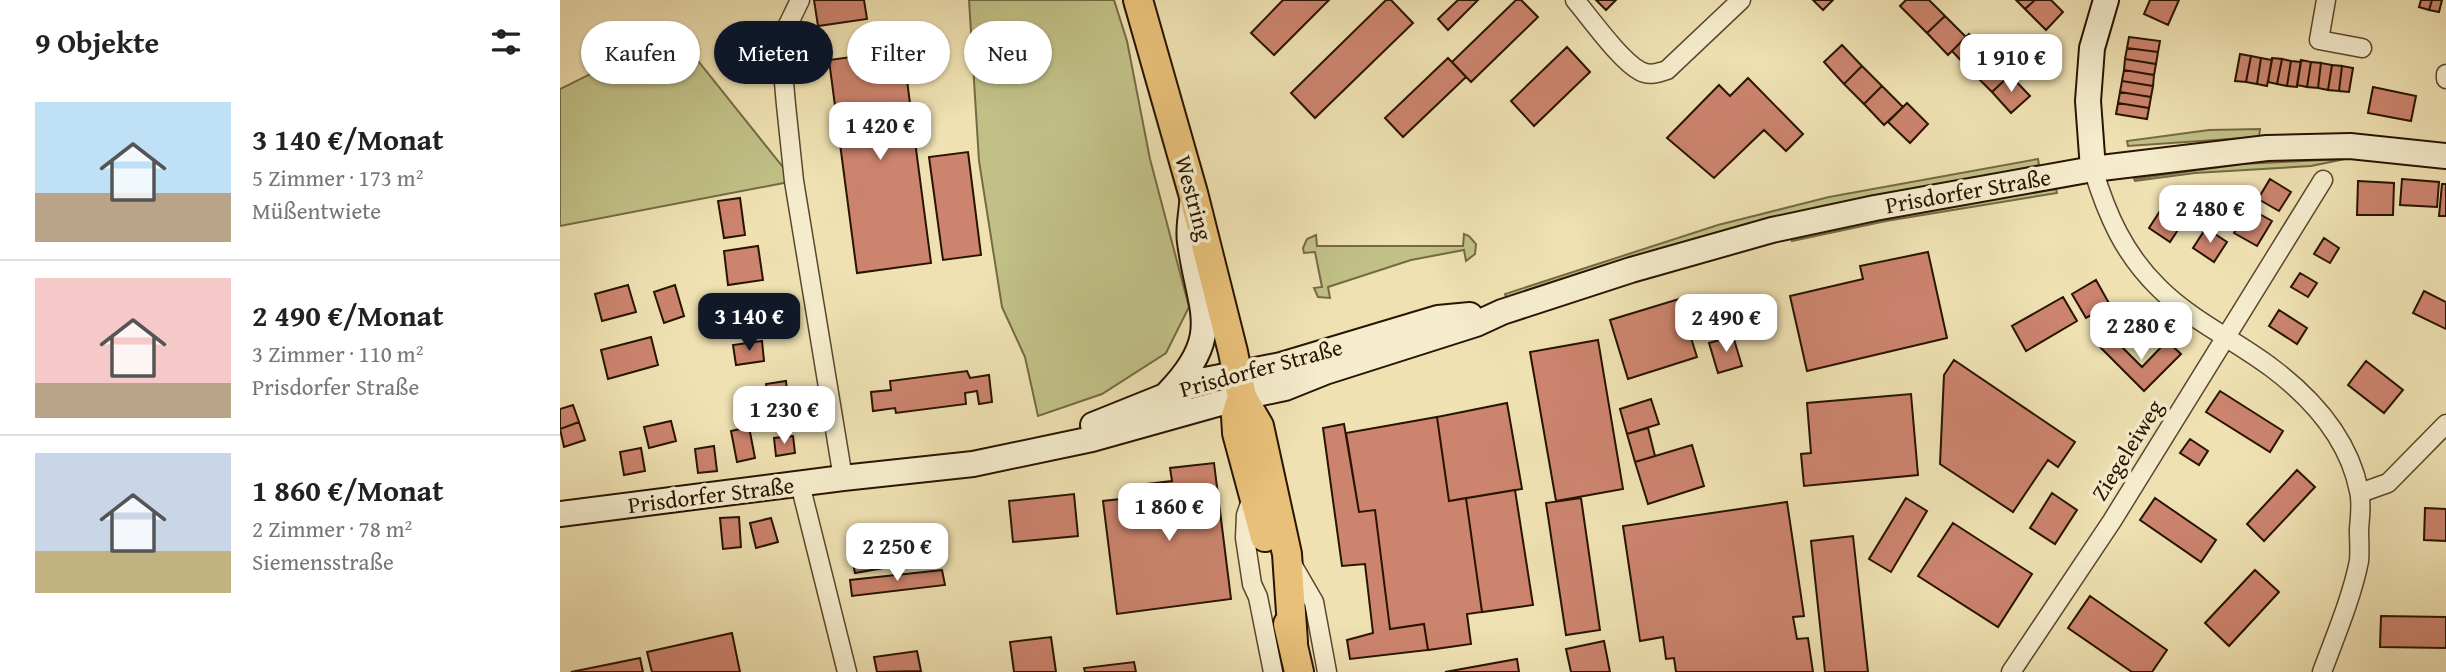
<!DOCTYPE html>
<html lang="de">
<meta charset="utf-8">
<style>
body{margin:0;font-family:"Gentium Book Plus",serif;background:#f6f6f6;color:#222;height:100vh;display:flex;flex-direction:column;font-size:26px;white-space:nowrap}
*{box-sizing:border-box;margin:0}
p{font-size:23px;color:#767676}
.icon{flex:none;width:38px;height:38px;fill:none;stroke:currentColor;stroke-width:2;stroke-linecap:round;stroke-linejoin:round}
.map{position:relative;flex:1;overflow:hidden}
.panel{display:flex;flex-direction:column;background:#fff;width:560px}
.panel>*{flex:none}
.guide{position:absolute;left:21px;top:21px;width:665px;height:63px;display:flex;gap:14px}
.price{position:absolute;translate:-50% -60px;padding:0 16px;border-radius:14px;background:#fff;color:#222;font-size:23px;line-height:46px;filter:drop-shadow(0 2px 4px #0008)}
.price::after{content:'';position:absolute;left:50%;top:42px;width:21px;height:16px;margin-left:-10px;background:inherit;clip-path:polygon(0 0,100% 0,50% 100%)}
.price.selected{background:#111827;color:#fff}
ul{padding:0;list-style:none}
li{display:flex;align-items:center;gap:21px;height:175px;padding:0 35px}
li+li{border-top:2px solid #e0e0e0}
li span{display:grid;place-items:center;flex:none;width:196px;height:140px;border-radius:0px;color:#555}
li>.icon{margin-inline-start:auto}
span .icon{width:84px;height:84px;fill:#fffc;stroke-width:1}
li b{font-size:30px}
h2{display:flex;justify-content:space-between;align-items:center;height:84px;padding:0 35px;font-size:30px}
.pill{padding:0 24px;border-radius:32px;background:#fff;box-shadow:0 2px 5px #0004;font-size:24px;line-height:63px}
.pill.selected{background:#111827;color:#fff}
main{display:flex;flex:1;min-height:0}
.map>svg:first-child{display:block}
</style>
<main>
<section class="panel">
<h2>9 Objekte<svg class="icon" aria-label="filters" viewBox="0 0 24 24"><path d="M4 7h16M4 17h16"/><circle cx="9" cy="7" r="2"/><circle cx="15" cy="17" r="2"/></svg></h2>
<ul>
<li><span style="background:linear-gradient(#bfe0f5 65%,#b9a48a 0)"><svg class="icon" aria-label="home" viewBox="0 0 24 24"><path d="M3 11l9-7 9 7M6 9v11h12V9"/></svg></span><div><b>3 140 €/Monat</b><p>5 Zimmer · 173 m²</p><p>Müßentwiete</p></div></li>
<li><span style="background:linear-gradient(#f6c9c9 75%,#b9a48a 0)"><svg class="icon" aria-label="home" viewBox="0 0 24 24"><path d="M3 11l9-7 9 7M6 9v11h12V9"/></svg></span><div><b>2 490 €/Monat</b><p>3 Zimmer · 110 m²</p><p>Prisdorfer Straße</p></div></li>
<li><span style="background:linear-gradient(#c9d6e8 70%,#c2b280 0)"><svg class="icon" aria-label="home" viewBox="0 0 24 24"><path d="M3 11l9-7 9 7M6 9v11h12V9"/></svg></span><div><b>1 860 €/Monat</b><p>2 Zimmer · 78 m²</p><p>Siemensstraße</p></div></li>
</ul>
</section>
<div class="map">
<svg width="1886" height="672" viewBox="0 0 1886 672">
<rect width="100%" height="100%" fill="#efe1b2"/>
<filter id="stains"><feTurbulence type="fractalNoise" baseFrequency=".00286" numOctaves="4"/><feColorMatrix values="0 0 0 0 .2 0 0 0 0 .09 0 0 0 0 .02 0 0 0 .5 -.17"/></filter>
<radialGradient id="worn" r=".72"><stop offset=".6" stop-color="#630" stop-opacity="0"/><stop offset="1" stop-color="#630" stop-opacity=".3"/></radialGradient>
<path fill="#c1c187" stroke="#746a44" stroke-width="2" d="M409,0H554L567,41L590,159L629,307L606,353L542,394L478,416L465,357L442,307L419,161Z
M115,32L234,181L0,226V89Z
M1700,129L1699,137L1568,146L1567,141L1649,130Z
M1478,159L1479,165L1210,223L947,299L945,294L1158,225L1269,197Z
M1785,159L1751,166L1635,173L1575,181L1574,179L1682,164Z
M1496,189L1497,193L1326,221L1232,241L1231,237L1431,197Z
M904,234L909,236L916,244L915,254L906,261L904,250L851,260L768,287L770,298L758,297L754,288L762,287L755,252L744,253L743,248L747,239L756,235L757,246H903Z"/>
<path fill="#cc846e" stroke="#281400" stroke-width="2" d="M254,0H304L307,19L258,26Z
M723,0H769L714,55L691,33Z
M826,0H831L853,23L755,118L731,93Z
M898,0H918L888,30L878,19Z
M956,0H961L978,17L911,82L892,62Z
M1036,0H1056L1046,10Z
M1253,0H1273L1263,10Z
M1346,0H1369L1385,16L1367,33L1340,6Z
M1456,0H1475L1465,9Z
M1475,0H1491L1503,12L1486,30L1465,9Z
M1590,0H1619L1608,25L1584,14Z
M1861,0H1872L1869,10L1859,7Z
M1872,0H1882L1879,12L1869,10Z
M1385,16L1406,37L1388,55L1367,33Z
M1409,34L1430,54L1412,72L1392,51Z
M1569,37L1600,41L1598,52L1567,48Z
M1282,45L1302,66L1284,84L1264,62Z
M1007,47L1030,72L974,126L951,101Z
M1567,48L1598,52L1596,64L1565,59Z
M343,50L371,263L297,273L269,60Z
M1430,54L1450,75L1432,92L1412,72Z
M1680,54L1691,56L1686,82L1675,81Z
M1691,56L1701,58L1697,84L1686,82Z
M888,58L906,77L843,137L825,118Z
M1701,58L1712,60L1707,86L1697,84Z
M1712,58L1722,59L1717,84L1708,82Z
M1565,59L1596,64L1594,75L1564,70Z
M1722,59L1731,61L1727,86L1717,84Z
M1741,60L1751,62L1747,87L1737,85Z
M1731,61L1741,62L1737,87L1727,86Z
M1751,62L1761,63L1758,88L1747,87Z
M1761,63L1772,65L1768,90L1758,88Z
M1772,65L1782,66L1779,91L1768,90Z
M1302,66L1322,86L1304,104L1284,84Z
M1782,66L1793,68L1789,92L1779,91Z
M1564,70L1594,75L1593,86L1562,81Z
M1450,75L1470,96L1451,113L1432,92Z
M1188,78L1243,134L1226,151L1204,130L1154,178L1107,138L1159,85L1170,96Z
M1562,81L1593,86L1591,97L1560,92Z
M1322,86L1343,107L1324,125L1304,104Z
M1813,87L1856,96L1851,121L1808,113Z
M1560,92L1591,97L1589,108L1558,103Z
M1347,103L1368,124L1350,143L1328,122Z
M1558,103L1589,108L1587,119L1556,114Z
M408,152L421,255L383,260L369,157Z
M1710,179L1731,192L1719,211L1698,199Z
M1842,179L1879,182L1877,207L1840,205Z
M1798,181L1834,183L1833,215H1797Z
M1882,184H1886V216H1879Z
M1649,194L1659,195L1656,212L1646,210Z
M180,198L185,235L164,238L158,201Z
M1604,205L1625,219L1610,242L1589,228Z
M1689,208L1712,221L1697,246L1674,233Z
M1646,228L1667,242L1654,262L1633,248Z
M1764,238L1779,248L1770,263L1754,254Z
M198,246L203,280L168,285L164,251Z
M1368,252L1387,338L1247,371L1230,296L1303,279L1300,266Z
M1740,273L1757,283L1748,297L1731,287Z
M1536,280L1550,305L1526,318L1512,294Z
M68,285L76,312L42,321L35,294Z
M115,285L124,316L104,323L94,292Z
M1864,291L1886,302V329L1853,313Z
M1503,297L1517,321L1466,351L1452,326Z
M196,298L198,324L175,326L173,300Z
M1119,299L1137,357L1068,379L1050,320Z
M1719,310L1747,328L1737,344L1709,326Z
M1173,336L1182,366L1158,373L1149,343Z
M1551,336L1582,367L1607,341L1621,354L1584,391L1540,347Z
M91,337L98,365L48,379L41,350Z
M1038,340L1063,489L996,501L970,352Z
M202,341L204,361L176,365L173,345Z
M1394,360L1515,442L1498,467L1488,460L1453,512L1380,464L1384,375Z
M1806,361L1843,390L1824,413L1788,385Z
M407,371L410,378L429,375L432,402L419,404L417,391L405,393L406,404L336,413L335,408L313,411L311,392L331,390L330,381Z
M226,381L228,401L209,404L206,384Z
M1660,391L1723,431L1710,452L1646,412Z
M1351,394L1358,475L1244,486L1241,454L1251,453L1247,403Z
M1091,399L1099,424L1067,434L1060,409Z
M947,403L962,489L889,501L877,417Z
M13,405L19,422L0,429V409Z
M877,417L889,501L906,498L922,612L907,614L911,644L868,650L864,624L830,629L815,510L799,512L786,433Z
M111,421L116,441L89,448L84,427Z
M19,422L25,440L4,447L0,429Z
M784,424L799,512L815,510L830,629L864,624L868,650L790,659L787,640L813,633L805,564L782,566L763,428Z
M189,427L195,458L177,462L171,431Z
M1088,428L1095,456L1075,462L1067,434Z
M233,436L235,453L216,456L214,438Z
M1630,439L1648,451L1639,465L1620,453Z
M1132,445L1144,486L1088,504L1075,462Z
M154,446L157,471L138,473L135,449Z
M81,448L85,471L64,475L60,452Z
M654,463L671,599L557,614L543,501L579,497L577,485L612,481L610,468Z
M1737,470L1755,487L1704,541L1687,524Z
M955,490L973,605L922,612L906,498Z
M1492,493L1517,510L1495,544L1470,528Z
M514,494L518,536L453,542L449,501Z
M1021,498L1040,630L1006,635L986,503Z
M1346,498L1367,511L1331,572L1309,559Z
M1595,498L1656,540L1641,562L1580,520Z
M1227,502L1244,616L1233,617L1237,639L1248,638L1253,672H1116L1114,658L1106,659L1103,637L1080,641L1063,526Z
M1865,508L1886,509V541L1864,540Z
M179,517L181,547L163,549L160,518Z
M211,518L218,542L196,548L190,523Z
M1393,523L1472,574L1438,627L1358,576Z
M1293,536L1308,672H1265L1251,541Z
M319,538L324,568L295,573L289,544Z
M382,570L385,585L292,596L290,580Z
M1695,570L1719,592L1669,646L1645,623Z
M1530,596L1607,650L1592,672H1572L1508,628Z
M1821,616L1886,617V648L1820,647Z
M172,633L180,672H92L87,652Z
M491,637L496,672H454L450,642Z
M1044,641L1050,672H1011L1006,649Z
M357,651L361,671L317,672L314,657Z
M80,658L83,672H11Z
M957,659L959,672H885Z
M574,662L576,672H525L524,668Z"/>
<g fill="none" stroke-linecap="round" stroke-linejoin="round">
<defs>
<path id="street" d="M240,0L225,31L222,60L226,105L234,181L283,478
M1015,0C1031,19 1060,60 1080,71C1089,76 1098,73 1107,70L1181,0
M1766,0L1759,40L1802,48
M1886,74V79
M1533,169C1547,215 1564,254 1599,288C1632,321 1675,340 1712,368C1753,399 1789,440 1799,491C1802,503 1800,517 1799,529C1799,539 1800,551 1799,561C1792,597 1775,637 1762,672
M240,484L287,672
M1800,493L1828,483L1886,424
M692,498L686,515L685,538L692,584L698,597L713,672
M732,564L754,602L767,672
M1451,672L1552,521L1763,180"/>
<path id="secondary" d="M1533,169L1528,101L1532,48L1546,0
M608,393C665,334 639,311 630,242C628,230 631,217 632,204
M533,425L645,380L721,365L878,318L910,315
M0,514L283,478L413,464L532,439L682,397L725,388L765,372L916,324L942,312L1071,270L1212,230L1315,208L1533,169L1707,148L1790,146L1886,156"/>
<path id="primary" d="M578,0L633,193L673,352L682,397L699,426L727,554L733,642
M682,397L676,416L677,433L705,537
M728,624L739,672"/>
</defs>
<use href="#street" stroke="#5a472c" stroke-width="21"/>
<use href="#secondary" stroke="#281400" stroke-width="28"/>
<use href="#primary" stroke="#281400" stroke-width="32"/>
<use href="#street" stroke="#f5eccd" stroke-width="18"/>
<use href="#secondary" stroke="#f5eccd" stroke-width="24"/>
<use href="#primary" stroke="#e8c079" stroke-width="28"/>
</g>
<g text-anchor="middle" stroke-width="7" stroke-linejoin="round" paint-order="stroke">
<g font-size="23" fill="#281400" stroke="#f5eccd">
<text transform="translate(1408 191) rotate(-10)" y="8">Prisdorfer Straße</text>
<text transform="translate(634 198) rotate(75)" y="8">Westring</text>
<text transform="translate(701 368) rotate(-15)" y="8">Prisdorfer Straße</text>
<text transform="translate(1567 450) rotate(-58)" y="8">Ziegeleiweg</text>
<text transform="translate(151 495) rotate(-7)" y="8">Prisdorfer Straße</text>
</g>
</g>
<rect width="100%" height="100%" filter="url(#stains)"/>
<rect width="100%" height="100%" fill="url(#worn)"/>
</svg>
<b class="price" style="left:1451px;top:94px">1 910 €</b>
<b class="price" style="left:320px;top:162px">1 420 €</b>
<b class="price" style="left:1650px;top:245px">2 480 €</b>
<b class="price selected" style="left:189px;top:353px">3 140 €</b>
<b class="price" style="left:1166px;top:354px">2 490 €</b>
<b class="price" style="left:1581px;top:362px">2 280 €</b>
<b class="price" style="left:224px;top:446px">1 230 €</b>
<b class="price" style="left:609px;top:543px">1 860 €</b>
<b class="price" style="left:337px;top:583px">2 250 €</b>
<div class="guide">
<a class="pill">Kaufen</a>
<a class="pill selected">Mieten</a>
<a class="pill">Filter</a>
<a class="pill">Neu</a>
</div>
</div>
</main>
